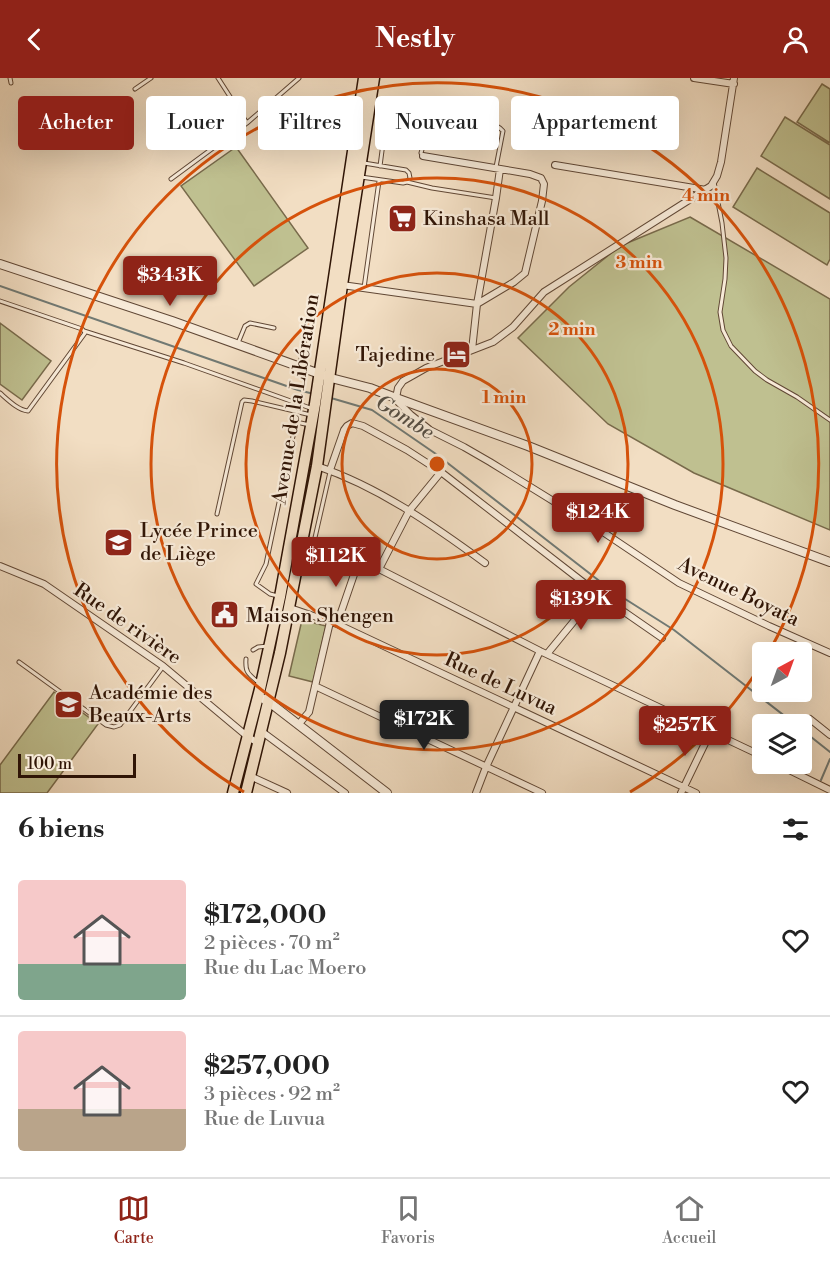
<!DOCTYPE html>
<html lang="fr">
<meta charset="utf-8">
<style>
body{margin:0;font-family:"Libre Bodoni",serif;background:#f6f6f6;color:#222;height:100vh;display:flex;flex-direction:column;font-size:22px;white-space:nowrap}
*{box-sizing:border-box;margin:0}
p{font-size:20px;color:#767676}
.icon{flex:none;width:33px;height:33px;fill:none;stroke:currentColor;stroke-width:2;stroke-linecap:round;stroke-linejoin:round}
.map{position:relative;height:715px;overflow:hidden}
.drawer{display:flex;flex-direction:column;background:#fff;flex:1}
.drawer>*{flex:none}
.guide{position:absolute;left:18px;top:18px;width:795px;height:54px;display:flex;gap:12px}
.needle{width:39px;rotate:41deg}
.buttons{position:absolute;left:752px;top:564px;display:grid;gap:12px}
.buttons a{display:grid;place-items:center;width:60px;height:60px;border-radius:6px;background:#fff;box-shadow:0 6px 24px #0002;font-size:30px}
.scale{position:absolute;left:18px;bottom:15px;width:118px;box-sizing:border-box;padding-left:6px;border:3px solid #301506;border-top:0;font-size:16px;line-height:21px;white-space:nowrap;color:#301506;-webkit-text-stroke:4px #f7ead8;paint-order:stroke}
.price{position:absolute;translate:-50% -51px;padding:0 14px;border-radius:6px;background:#8f2418;color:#fff;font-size:20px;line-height:39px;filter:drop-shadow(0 2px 3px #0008)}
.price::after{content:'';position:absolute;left:50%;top:36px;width:18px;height:14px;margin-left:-9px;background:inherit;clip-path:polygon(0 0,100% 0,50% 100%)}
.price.active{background:#222;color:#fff}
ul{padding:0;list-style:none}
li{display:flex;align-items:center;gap:18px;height:150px;padding:0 18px}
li+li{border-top:2px solid #e0e0e0}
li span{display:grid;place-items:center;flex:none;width:168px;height:120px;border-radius:6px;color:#555}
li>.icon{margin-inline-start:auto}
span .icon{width:72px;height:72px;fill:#fffc;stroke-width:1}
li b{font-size:26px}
h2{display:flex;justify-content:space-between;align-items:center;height:72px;padding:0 18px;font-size:26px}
.tag{padding:0 21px;border-radius:6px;background:#fff;box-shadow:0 6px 24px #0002;font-size:21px;line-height:54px}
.tag.active{background:#8f2418;color:#fff}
header{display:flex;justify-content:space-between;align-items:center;height:78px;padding:0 18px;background:#8f2418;color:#fff;font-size:27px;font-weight:800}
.dock{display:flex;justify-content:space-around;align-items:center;height:84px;border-top:2px solid #e0e0e0;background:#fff;font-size:16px;color:#767676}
.dock a{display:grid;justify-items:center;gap:3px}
.dock .active{color:#8f2418}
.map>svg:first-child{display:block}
</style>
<header><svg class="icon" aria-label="back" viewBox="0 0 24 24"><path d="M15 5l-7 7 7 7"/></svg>Nestly<svg class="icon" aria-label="person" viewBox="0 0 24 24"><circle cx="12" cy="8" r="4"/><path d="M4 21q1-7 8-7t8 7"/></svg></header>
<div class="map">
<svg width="830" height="715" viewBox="0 0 830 715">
<rect width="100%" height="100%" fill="#f2dec3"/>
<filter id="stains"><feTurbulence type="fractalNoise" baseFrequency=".00333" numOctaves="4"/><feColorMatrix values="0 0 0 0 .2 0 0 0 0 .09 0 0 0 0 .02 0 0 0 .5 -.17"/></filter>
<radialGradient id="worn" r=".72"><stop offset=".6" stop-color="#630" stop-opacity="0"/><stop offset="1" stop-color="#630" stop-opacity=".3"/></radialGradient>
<path fill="#bfc090" stroke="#786a4b" stroke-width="1.5" d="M822,6L830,11V65L797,44Z
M785,39L830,67V121L761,78Z
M236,69L308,170L254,208L181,108Z
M757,90L830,135V181L827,187L733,129Z
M690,139L830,221V452L694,395L608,346L518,260L569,209L620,168Z
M0,245L51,283L22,322L0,306Z
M302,542L326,548L313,604L289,598Z
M54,614L98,646L47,715H0V687Z"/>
<path fill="#9dbbbb" stroke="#717973" stroke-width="1.5" d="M670,35L676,41L663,52L654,42L659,38L662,42Z"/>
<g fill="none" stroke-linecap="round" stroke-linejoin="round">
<path stroke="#717973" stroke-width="2" d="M0,208L298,312L314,316
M331,320L372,332L436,376L611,512L674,552L795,646
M801,651L830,674
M821,702L830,681"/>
<defs>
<path id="service" d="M10,0L11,5
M135,11L151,0
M441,36C457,39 492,40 503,53L496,89
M247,45L299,0
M423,78L421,75L425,61L428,60L461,64
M380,88L387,35
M361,99L403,105L407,104L410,100L409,95L406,92L364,85
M171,101L247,45L218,0
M407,104L432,110L496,120
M714,104L722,145L726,180L725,201L720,234L723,252L731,268L755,293L767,302L797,319L830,342
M364,210L379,103
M0,223L82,251L84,253L85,255L28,333C18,332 8,322 0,315
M84,253L184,285L313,331
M238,265L245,248L250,245L274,250
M300,286L313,223
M217,436L242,324L244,322L252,323L311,337
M314,464L330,394
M278,518L270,516L256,506L266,486L296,344L310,347
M253,572L258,569L268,568
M246,581C245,594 248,596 258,604
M19,584L106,647L114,649L120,647L162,590"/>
<path id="minor" d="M694,0L734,6
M734,0L721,84L717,98L711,108L544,214L513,249L493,264L426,290L403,303L398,310L396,320L398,324L411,337L430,352L464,369L490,384L600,452L679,505L769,548L830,575
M555,87L706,112
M342,207L477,226L514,204L525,195L542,123L544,106L541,100L530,96L423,78
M472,272L477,226L496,120L500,91
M317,388C379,409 433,447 485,485
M330,392L344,352L347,348L352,345L363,348L407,372L441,394L597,515L662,560
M304,462L359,482L379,491L540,573L762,678
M0,488L44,506L163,588L248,659L258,665
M379,491L409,433L441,394
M290,530L337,546L696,715
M337,546L359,482
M547,576L597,515
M315,608L542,715
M810,641L830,657
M298,647L309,634L330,544
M261,653L345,715
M777,686L830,712
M250,698L287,715
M476,715L486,689L540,573
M681,715L711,653"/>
<path id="tertiary" d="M0,186L172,243L331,300L370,310L396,320L528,368L675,427L830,484
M258,618L269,624L387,715"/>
<path id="primary" d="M233,715L260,611L280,519L315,326L364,0
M246,715L280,575L317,388L342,207L374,0"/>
</defs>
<use href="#service" stroke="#604735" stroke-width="5"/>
<use href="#minor" stroke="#604735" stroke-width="8"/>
<use href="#tertiary" stroke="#604735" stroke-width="10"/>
<use href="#primary" stroke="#301506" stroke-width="13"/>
<use href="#service" stroke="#f7ead8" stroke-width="3"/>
<use href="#minor" stroke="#f7ead8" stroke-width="6"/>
<use href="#tertiary" stroke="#f7ead8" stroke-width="8"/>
<use href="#primary" stroke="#f2dec3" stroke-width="10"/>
</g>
<g fill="none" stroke="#d6520b" stroke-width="3">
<circle cx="437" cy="386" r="95"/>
<circle cx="437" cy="386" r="191"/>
<circle cx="437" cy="386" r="286"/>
<path d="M762 585A381 381 0 0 1 630 714M244 714A381 381 0 1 1 769 574"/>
</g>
<defs>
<symbol id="supermarket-square" viewBox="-11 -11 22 22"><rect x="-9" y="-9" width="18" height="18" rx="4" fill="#8f2418" stroke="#f7ead8"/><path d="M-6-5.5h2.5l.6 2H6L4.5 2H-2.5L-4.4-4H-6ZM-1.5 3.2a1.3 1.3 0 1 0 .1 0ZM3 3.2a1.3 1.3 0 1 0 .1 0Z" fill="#fff"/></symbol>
<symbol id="hotel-square" viewBox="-11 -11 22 22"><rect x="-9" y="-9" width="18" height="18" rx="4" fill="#8f2418" stroke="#f7ead8"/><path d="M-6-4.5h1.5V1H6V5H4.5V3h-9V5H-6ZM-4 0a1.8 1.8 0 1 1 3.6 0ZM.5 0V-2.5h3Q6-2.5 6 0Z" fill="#fff"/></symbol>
<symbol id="school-square" viewBox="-11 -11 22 22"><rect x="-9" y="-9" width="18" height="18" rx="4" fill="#8f2418" stroke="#f7ead8"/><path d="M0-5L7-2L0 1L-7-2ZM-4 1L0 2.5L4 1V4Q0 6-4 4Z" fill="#fff"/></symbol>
<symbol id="civic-square" viewBox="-11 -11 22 22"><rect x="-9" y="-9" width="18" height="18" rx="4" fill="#8f2418" stroke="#f7ead8"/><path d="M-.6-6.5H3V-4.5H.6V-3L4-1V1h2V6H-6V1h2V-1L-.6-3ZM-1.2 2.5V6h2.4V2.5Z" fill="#fff"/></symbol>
<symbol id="university-square" viewBox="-11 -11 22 22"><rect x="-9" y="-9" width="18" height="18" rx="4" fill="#8f2418" stroke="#f7ead8"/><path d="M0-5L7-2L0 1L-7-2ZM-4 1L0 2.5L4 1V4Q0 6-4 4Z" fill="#fff"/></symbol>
</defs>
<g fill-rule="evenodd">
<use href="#supermarket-square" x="386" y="124" width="33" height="33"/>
<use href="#hotel-square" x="440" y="260" width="33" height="33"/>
<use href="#school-square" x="102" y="448" width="33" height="33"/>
<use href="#civic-square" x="208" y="520" width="33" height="33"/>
<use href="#university-square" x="52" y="610" width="33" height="33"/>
</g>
<g text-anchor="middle" stroke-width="4.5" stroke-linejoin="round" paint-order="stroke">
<g font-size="20" fill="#301506" stroke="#f7ead8" text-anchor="start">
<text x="423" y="147">Kinshasa Mall</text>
<text x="435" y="283" text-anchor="end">Tajedine</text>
<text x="140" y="459">Lycée Prince<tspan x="140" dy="23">de Liège</tspan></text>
<text x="246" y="544">Maison Shengen</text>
<text x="89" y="621">Académie des<tspan x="89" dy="23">Beaux-Arts</tspan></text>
</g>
<g font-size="20" fill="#301506" stroke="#f7ead8">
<text transform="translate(295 321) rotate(-81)" y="7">Avenue de la Libération</text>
<text transform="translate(739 513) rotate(26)" y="7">Avenue Boyata</text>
<text transform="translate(128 545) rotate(35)" y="7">Rue de rivière</text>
<text transform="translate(501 605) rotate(25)" y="7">Rue de Luvua</text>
</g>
<g font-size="21" font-style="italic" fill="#564f45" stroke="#f7ead8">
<text transform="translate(405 339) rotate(32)" y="7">Gombe</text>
</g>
</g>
<circle cx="437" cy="386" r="9" fill="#d6520b" stroke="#f7ead8" stroke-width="3"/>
<g font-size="18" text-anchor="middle" font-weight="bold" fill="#d6520b" stroke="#f7ead8" stroke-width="4.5" stroke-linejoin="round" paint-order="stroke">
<text x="706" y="123">4 min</text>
<text x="639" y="190">3 min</text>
<text x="572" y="257">2 min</text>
<text x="504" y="325">1 min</text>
</g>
<rect width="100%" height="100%" filter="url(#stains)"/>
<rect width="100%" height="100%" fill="url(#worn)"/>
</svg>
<div class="buttons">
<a><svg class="needle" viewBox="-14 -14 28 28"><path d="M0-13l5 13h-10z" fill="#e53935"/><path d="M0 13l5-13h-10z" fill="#767676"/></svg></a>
<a><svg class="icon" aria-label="layers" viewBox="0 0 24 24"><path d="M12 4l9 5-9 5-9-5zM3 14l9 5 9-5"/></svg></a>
</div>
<div class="scale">100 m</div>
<b class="price" style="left:170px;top:229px">$343K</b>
<b class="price" style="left:598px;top:466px">$124K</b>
<b class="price" style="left:336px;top:510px">$112K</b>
<b class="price" style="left:581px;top:553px">$139K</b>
<b class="price active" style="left:424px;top:673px">$172K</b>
<b class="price" style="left:685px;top:679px">$257K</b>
<div class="guide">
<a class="tag active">Acheter</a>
<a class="tag">Louer</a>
<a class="tag">Filtres</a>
<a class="tag">Nouveau</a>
<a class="tag">Appartement</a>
</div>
</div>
<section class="drawer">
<h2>6 biens<svg class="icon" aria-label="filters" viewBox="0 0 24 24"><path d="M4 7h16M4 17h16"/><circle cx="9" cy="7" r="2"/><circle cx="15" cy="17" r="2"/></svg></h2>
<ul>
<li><span style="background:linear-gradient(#f6c9c9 70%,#7fa58c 0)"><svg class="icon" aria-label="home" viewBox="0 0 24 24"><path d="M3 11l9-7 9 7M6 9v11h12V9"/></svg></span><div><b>$172,000</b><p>2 pièces · 70 m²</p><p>Rue du Lac Moero</p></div><svg class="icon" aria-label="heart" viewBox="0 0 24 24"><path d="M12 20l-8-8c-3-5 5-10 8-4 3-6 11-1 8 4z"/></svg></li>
<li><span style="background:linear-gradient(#f6c9c9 65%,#b9a48a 0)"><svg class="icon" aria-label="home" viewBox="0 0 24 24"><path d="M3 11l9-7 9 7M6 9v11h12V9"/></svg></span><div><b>$257,000</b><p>3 pièces · 92 m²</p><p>Rue de Luvua</p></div><svg class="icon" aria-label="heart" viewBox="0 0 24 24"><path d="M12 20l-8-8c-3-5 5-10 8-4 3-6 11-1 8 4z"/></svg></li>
</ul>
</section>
<nav class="dock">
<a class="active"><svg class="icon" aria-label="map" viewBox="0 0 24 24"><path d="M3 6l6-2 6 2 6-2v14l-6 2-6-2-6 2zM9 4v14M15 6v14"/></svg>Carte</a>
<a><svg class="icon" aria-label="saved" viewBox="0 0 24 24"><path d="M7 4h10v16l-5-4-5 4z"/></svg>Favoris</a>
<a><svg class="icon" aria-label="home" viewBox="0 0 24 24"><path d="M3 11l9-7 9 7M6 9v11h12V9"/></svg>Accueil</a>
</nav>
